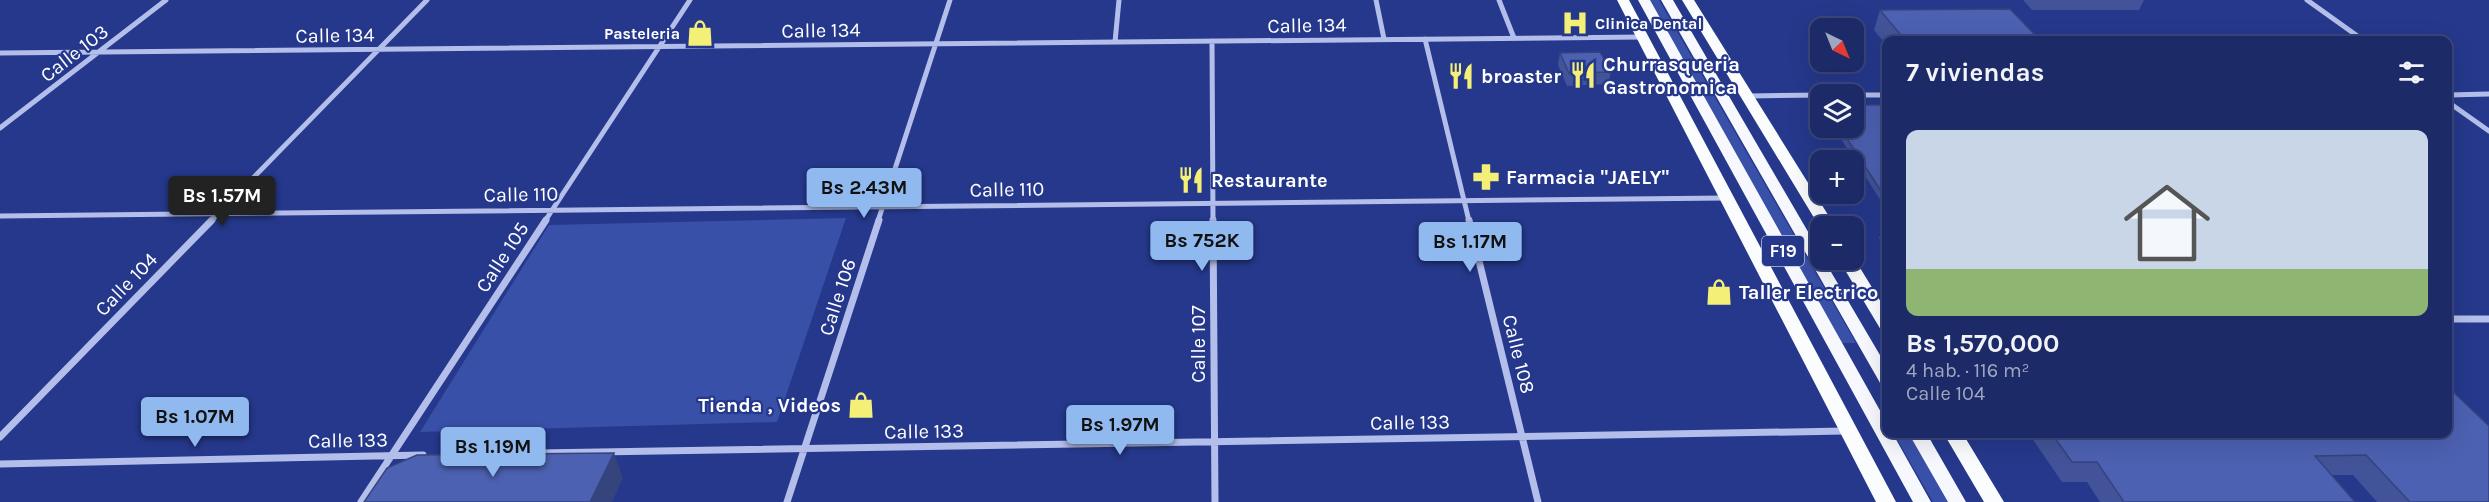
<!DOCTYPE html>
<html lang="es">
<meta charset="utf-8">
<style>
body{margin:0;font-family:Karla,sans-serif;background:#293671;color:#f1f3f6;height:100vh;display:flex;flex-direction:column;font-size:22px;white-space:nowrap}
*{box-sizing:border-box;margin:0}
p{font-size:20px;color:#a0a7c0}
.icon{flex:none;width:33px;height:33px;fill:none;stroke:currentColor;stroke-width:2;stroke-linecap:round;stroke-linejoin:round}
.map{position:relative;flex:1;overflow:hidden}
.side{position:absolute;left:1882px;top:36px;width:570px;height:402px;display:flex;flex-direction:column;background:#1c2a68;border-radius:12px;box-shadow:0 6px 24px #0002,0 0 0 2px #3a467c}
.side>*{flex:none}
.needle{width:39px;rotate:137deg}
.buttons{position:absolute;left:1810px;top:18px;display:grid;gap:12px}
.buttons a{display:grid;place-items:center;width:54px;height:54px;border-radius:12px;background:#1c2a68;box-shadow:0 6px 24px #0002,0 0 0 2px #3a467c;font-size:30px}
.price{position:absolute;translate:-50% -51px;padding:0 14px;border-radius:6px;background:#90b9f0;color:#111;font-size:20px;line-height:39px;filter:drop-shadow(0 2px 3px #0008)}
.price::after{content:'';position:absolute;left:50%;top:36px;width:18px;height:14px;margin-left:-9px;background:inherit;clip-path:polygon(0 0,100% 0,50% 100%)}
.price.current{background:#222;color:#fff}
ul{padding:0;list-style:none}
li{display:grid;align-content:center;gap:12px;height:318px;padding:0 24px}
li span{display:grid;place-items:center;height:186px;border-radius:12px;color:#555}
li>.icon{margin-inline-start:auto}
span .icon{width:108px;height:108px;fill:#fffc;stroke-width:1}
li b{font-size:26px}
h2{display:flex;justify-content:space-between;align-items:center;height:72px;padding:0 24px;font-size:26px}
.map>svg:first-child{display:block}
</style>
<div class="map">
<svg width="2489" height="502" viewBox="0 0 2489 502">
<rect width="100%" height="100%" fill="#25388b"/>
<path fill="#3950a8" d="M1647,0H1659L1856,343H1841Z
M846,218L777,422L420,432L549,225Z
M1894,434H1909L1948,502H1933Z"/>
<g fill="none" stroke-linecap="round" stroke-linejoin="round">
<path stroke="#b3beea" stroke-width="5" d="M1376,0L1384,39
M1499,0L1514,38
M2307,0L2363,40
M1425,39L1469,221
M1212,41L1213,221
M1115,42L1119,0
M0,53L1643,37
M1854,95H1887
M2448,95L2489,94
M1748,96L1821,95
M2448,102L2489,131
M0,128L166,0
M0,216L1727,198
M211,221L427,0
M545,221L690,0
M878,221L950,0"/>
<path stroke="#b3beea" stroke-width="7" d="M1213,220L1215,502
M1469,220L1538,502
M2448,319H2489
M0,437L212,220
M485,454L1845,431
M0,464L423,455
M361,502L546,220
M787,502L879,220"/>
<path fill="#f7f8fe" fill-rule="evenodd" d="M1638,0H1650L1887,423V434H1893L1931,502H1913Z
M1661,0H1673L1821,254V260H1824L1887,367V387L1881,385L1879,381Z
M1909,434H1927L1966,502H1948Z"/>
<path fill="#fbfcfe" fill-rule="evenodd" d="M1617,0H1629L1896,502H1876Z
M1682,0H1694L1835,226H1821V229L1819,226Z
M1854,258L1887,312V332L1881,330L1839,260Z
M1944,434H1963L2004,502H1984Z"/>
</g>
<path fill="#425399" d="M2023,0H2144L2139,10H2032Z
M1880,10L2040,40H1887V46L1874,30Z
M1560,53L1611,72L1608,84L1567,86L1558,65Z
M1887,105V201H1881L1834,128H1854Z
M1885,220H1887V251L1879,238Z
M2029,434H2448L2489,502H2377L2353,475H2332L2355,502H2100L2087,482H2062Z"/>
<path fill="#36447d" d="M614,453L623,478L612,502H590Z"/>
<path fill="#4d61b2" stroke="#36447d" stroke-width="1.5" d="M2010,9L2040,40H1905L1880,10Z
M1600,52L1611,72L1569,73L1560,53Z
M1854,105H1887V194H1883L1840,128H1854Z
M2448,387L2489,426V502H2410L2366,455L2315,456L2355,502H2124L2097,462H2072L2052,434H2448Z
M614,453L590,502H364L387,468L417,455Z"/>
<defs>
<symbol id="hospital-bare" viewBox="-9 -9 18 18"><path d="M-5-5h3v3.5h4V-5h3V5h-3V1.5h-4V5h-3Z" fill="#f4ef77" stroke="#25388b" stroke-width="2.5" paint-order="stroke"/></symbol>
<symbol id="shop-bare" viewBox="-9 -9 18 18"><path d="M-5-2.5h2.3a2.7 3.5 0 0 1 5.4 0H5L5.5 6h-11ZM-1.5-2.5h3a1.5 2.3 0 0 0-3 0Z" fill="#f4ef77" stroke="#25388b" stroke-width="2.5" paint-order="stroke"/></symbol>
<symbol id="restaurant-bare" viewBox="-9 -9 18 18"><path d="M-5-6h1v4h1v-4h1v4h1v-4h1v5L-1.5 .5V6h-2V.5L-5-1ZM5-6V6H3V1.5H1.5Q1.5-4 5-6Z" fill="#f4ef77" stroke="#25388b" stroke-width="2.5" paint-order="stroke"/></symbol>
<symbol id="pharmacy-bare" viewBox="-9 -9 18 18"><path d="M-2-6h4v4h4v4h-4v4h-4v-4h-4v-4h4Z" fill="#f4ef77" stroke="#25388b" stroke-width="2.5" paint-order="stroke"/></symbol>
</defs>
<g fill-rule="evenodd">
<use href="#hospital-bare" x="1556" y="4" width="38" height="38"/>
<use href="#shop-bare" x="681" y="14" width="38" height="38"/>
<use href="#restaurant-bare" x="1564" y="56" width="38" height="38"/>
<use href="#restaurant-bare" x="1442" y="57" width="38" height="38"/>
<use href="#pharmacy-bare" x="1467" y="158" width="38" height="38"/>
<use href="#restaurant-bare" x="1172" y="161" width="38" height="38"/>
<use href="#shop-bare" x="1700" y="273" width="38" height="38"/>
<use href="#shop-bare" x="842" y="386" width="38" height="38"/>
</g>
<g text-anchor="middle" stroke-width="4.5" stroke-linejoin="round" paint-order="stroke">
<g font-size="16" font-weight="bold" fill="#fff" stroke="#25388b" text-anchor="start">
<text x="1595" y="29">Clinica Dental</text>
<text x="680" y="39" text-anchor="end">Pasteleria</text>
</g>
<rect fill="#25388b" stroke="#bec3dc" stroke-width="1.5" x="1762" y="236" width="42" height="30" rx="4.5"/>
<g font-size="18" font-weight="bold" fill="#fff">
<text x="1783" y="257">F19</text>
</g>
<g font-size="20" fill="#fff" stroke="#25388b">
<text transform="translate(1307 25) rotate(-1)" y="7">Calle 134</text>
<text transform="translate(821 30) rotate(-1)" y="7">Calle 134</text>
<text transform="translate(335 35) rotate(-1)" y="7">Calle 134</text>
<text transform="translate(74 53) rotate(-38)" y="7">Calle 103</text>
<text transform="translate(1007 189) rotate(-1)" y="7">Calle 110</text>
<text transform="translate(521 194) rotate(-1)" y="7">Calle 110</text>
<text transform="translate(502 257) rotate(-57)" y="7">Calle 105</text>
<text transform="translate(126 284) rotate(-46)" y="7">Calle 104</text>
<text transform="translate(837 297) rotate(-72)" y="7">Calle 106</text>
<text transform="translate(1198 344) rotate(-90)" y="7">Calle 107</text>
<text transform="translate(1519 354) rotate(76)" y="7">Calle 108</text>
<text transform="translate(1410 422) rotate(-1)" y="7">Calle 133</text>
<text transform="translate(924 431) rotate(-1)" y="7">Calle 133</text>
<text transform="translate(348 440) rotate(-1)" y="7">Calle 133</text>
</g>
<g font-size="20" font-weight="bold" fill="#fff" stroke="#25388b" text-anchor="start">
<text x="1603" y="71">Churrasqueria<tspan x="1603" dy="23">Gastronomica</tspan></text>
<text x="1481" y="83">broaster</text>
<text x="1506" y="184">Farmacia "JAELY"</text>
<text x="1211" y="187">Restaurante</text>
<text x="1739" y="299">Taller Electrico</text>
<text x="841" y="412" text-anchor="end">Tienda , Videos</text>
</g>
</g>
</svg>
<div class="buttons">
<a><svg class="needle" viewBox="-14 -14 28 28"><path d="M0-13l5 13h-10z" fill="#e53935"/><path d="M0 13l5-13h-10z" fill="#a0a7c0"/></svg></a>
<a><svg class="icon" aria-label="layers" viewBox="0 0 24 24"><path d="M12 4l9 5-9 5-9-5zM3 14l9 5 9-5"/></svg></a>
<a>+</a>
<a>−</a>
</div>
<b class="price" style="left:864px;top:219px">Bs 2.43M</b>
<b class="price current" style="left:222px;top:227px">Bs 1.57M</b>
<b class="price" style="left:1202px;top:272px">Bs 752K</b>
<b class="price" style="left:1470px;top:273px">Bs 1.17M</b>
<b class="price" style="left:195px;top:448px">Bs 1.07M</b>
<b class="price" style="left:1120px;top:456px">Bs 1.97M</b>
<b class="price" style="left:493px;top:478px">Bs 1.19M</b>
<section class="side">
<h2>7 viviendas<svg class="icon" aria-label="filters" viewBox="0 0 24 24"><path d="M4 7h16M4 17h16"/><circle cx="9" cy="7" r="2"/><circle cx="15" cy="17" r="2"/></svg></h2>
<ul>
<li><span style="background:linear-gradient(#c9d6e8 75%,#8fb573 0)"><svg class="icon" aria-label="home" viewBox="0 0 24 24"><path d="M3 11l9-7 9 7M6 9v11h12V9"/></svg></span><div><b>Bs 1,570,000</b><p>4 hab. · 116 m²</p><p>Calle 104</p></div></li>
</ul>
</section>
</div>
